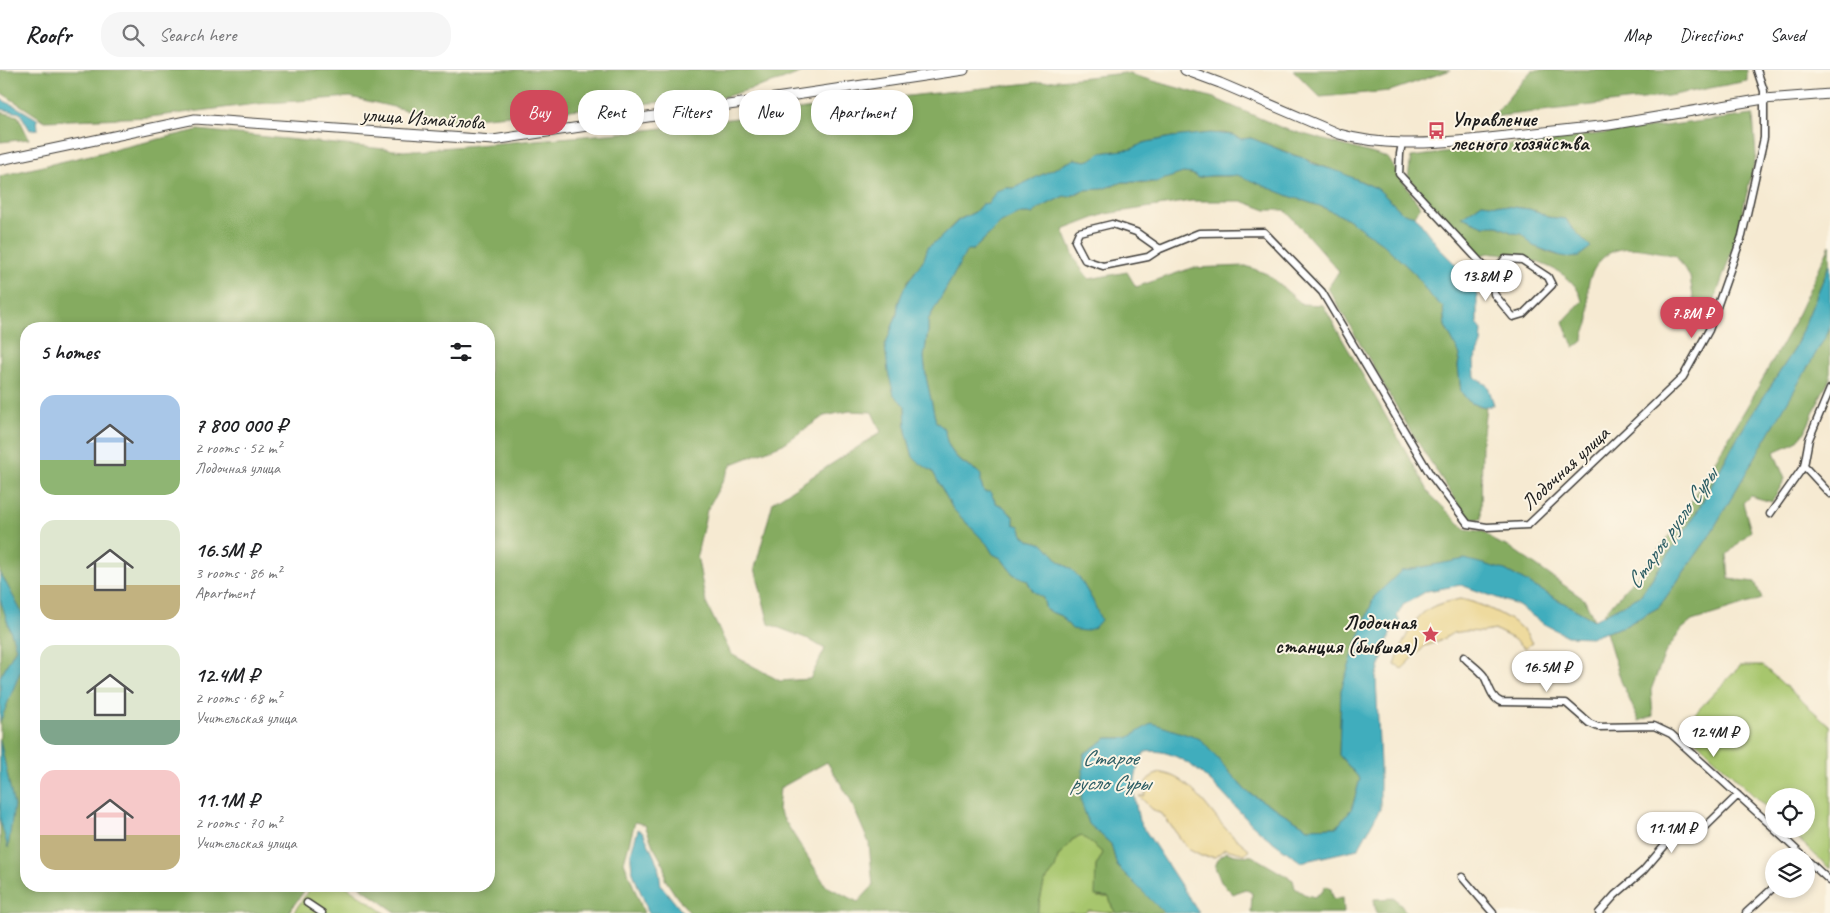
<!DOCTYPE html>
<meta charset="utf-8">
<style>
body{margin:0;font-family:Caveat,sans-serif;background:#f6f6f6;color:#202124;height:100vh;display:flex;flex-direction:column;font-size:19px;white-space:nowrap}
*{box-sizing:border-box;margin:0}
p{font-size:16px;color:#757577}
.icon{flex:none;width:28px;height:28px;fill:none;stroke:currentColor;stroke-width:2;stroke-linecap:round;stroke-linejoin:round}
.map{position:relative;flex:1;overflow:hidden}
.details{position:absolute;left:20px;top:252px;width:475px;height:570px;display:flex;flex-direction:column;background:#fff;border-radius:20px;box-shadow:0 2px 8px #0003}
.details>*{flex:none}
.banner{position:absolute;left:510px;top:20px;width:475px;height:45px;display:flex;gap:10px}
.controls{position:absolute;left:1765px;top:718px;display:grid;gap:10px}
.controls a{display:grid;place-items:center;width:50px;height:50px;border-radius:50%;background:#fff;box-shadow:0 2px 8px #0003;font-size:25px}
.price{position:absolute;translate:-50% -42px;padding:0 11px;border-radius:18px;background:#fff;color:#222;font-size:16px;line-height:32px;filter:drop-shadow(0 1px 2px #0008)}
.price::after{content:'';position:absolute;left:50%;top:30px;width:15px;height:11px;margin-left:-8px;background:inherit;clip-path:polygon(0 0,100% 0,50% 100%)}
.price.selected{background:#d1495b;color:#fff}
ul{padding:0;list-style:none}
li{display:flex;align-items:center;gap:15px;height:125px;padding:0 20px}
li span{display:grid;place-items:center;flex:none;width:140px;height:100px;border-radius:15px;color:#555}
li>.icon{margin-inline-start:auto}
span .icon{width:60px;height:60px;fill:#fffc;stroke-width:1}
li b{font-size:21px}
h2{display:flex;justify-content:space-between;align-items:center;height:60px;padding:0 20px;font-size:21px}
.tag{padding:0 18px;border-radius:20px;background:#fff;box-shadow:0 2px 8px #0003;font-size:18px;line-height:45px}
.tag.selected{background:#d1495b;color:#fff}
header{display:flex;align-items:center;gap:30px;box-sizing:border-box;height:70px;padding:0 25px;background:#fff;border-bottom:1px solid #e0e0e0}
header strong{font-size:24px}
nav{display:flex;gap:28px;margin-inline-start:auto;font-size:18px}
.search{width:350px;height:45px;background:#f6f6f6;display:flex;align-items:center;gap:12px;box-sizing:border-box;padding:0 18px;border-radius:20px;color:#757577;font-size:19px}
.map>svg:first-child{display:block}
</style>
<header>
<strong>Roofr</strong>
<div class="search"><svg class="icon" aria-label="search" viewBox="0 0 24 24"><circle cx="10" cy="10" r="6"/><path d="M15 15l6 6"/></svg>Search here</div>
<nav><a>Map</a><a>Directions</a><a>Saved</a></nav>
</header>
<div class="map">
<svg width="1830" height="843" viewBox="0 0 1830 843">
<rect width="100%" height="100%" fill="#fcf5e5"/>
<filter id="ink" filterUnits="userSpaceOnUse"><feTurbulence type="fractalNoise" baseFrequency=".02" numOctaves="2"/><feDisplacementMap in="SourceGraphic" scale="10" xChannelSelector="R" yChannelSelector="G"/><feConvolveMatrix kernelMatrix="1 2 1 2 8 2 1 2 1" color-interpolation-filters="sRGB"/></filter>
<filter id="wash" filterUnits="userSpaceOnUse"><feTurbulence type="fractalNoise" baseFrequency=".0096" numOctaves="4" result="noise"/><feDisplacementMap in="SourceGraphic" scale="20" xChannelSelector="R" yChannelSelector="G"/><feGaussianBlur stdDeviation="1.12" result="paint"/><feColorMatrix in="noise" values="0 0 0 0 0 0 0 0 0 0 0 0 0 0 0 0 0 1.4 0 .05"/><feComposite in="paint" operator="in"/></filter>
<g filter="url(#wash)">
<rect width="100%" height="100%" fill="#f6ead2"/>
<path fill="#a7c66d" stroke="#627144" d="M1740,596H1763L1830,656V799L1788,759H1806V726H1774V745L1682,657Z
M1081,765L1103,783L1096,796L1097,827H1109L1112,837L1116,843L1089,840L1084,843H1037L1044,813L1055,799L1058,787L1072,770Z
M312,816H346L385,843H293Z"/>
<path fill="#85ab60" stroke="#50643e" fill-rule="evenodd" d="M0,0H807L782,10L724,27L450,50L350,27L256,34L150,47L45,51L0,22Z
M1293,0H1451L1390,21L1320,27Z
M1532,0H1747V11L1668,26L1492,47Z
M1125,3L1214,28L1282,58L1388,88L1420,137L1415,146L1403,143L1378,119L1361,111L1251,68L1241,69L1233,65L1223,63L1172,67L1143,73L1133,79L1100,83L1092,89L1086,91L1075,89L1014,118H1006L989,133L982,134L975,142L958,150L938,170L928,177L924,189L908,211L898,234L897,244L885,276L900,331L905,336L906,361L913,387L933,402L953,439L987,474L993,484L1001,488L1013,504L1027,510C1030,518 1035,524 1043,528L1046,540L1061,546L1072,559L1093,531L1079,507L1071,499L1060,492L1044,474L1029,470L1023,465L1020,457L1014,454V447L1004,437L996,433L993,427L984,422L976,400C959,393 945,378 945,359L936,353L926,307L924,287L928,261V250L951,210L962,185L967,179L973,180L1001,153L1018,144H1032L1040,138L1064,126L1075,125L1083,120L1102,119L1123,112L1149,113L1183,103L1192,104L1198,108L1206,106H1229L1237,104L1249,109L1289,126L1320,136L1346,148L1382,172L1415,204L1443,237L1445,256L1460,285L1458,296L1461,322L1470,333L1486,337L1482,371L1481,449H1468L1411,362L1328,218L1339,201L1285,140H1266L1242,131H1191L1105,144L1063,160L1077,193L1089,209L1127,202L1136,217L1192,198L1246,196L1267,204L1302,234L1323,235L1430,424L1465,459L1485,462L1494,471L1511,478L1585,530L1594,550L1505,500L1374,527L1341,620L1339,685L1360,709L1352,738L1337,757L1308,758L1246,721L1200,669L1152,654L1128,668H1107L1084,684L1089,754L1111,774L1117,796L1164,843H1116L1112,837L1109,827L1095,826L1096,796L1103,783L1081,765L1072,770L1058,787L1055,799L1044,813L1037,843H690L676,826L665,809V797L653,776L645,755L635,752L624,792L644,843H397L359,816H489V259H26V816H308L288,843H0V106L198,60L404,81L632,62L880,29ZM850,341L872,342L881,362L773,432L755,498L769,554L808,569L825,579L810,609L780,611L731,584L706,533L697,485L707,440L732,394L783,374L824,346ZM827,692L849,727L869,773L873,816L858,832L826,816L778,740L780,718Z
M0,42L18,46L29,69L0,72Z
M1753,45L1756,86L1734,175L1707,252L1696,246L1690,207L1676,186C1640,178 1604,166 1589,211C1586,222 1590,238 1589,249C1588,258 1583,260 1583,271L1574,278L1563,252L1582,231C1575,202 1540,192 1514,186C1502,184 1492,180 1480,186L1408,108L1411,87ZM1482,133L1529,139L1539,142L1547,147L1566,149L1571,157L1582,168L1586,181C1568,194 1535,181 1523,164L1513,163L1498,156H1484L1463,146Z
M1830,175V193L1794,280L1737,368L1694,447L1640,526L1600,548L1642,500L1676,457L1752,328L1793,254Z
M1830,257V310L1822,323L1805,362L1796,372L1774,382L1785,409L1772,432L1750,426L1743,433L1751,461L1727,485L1729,509L1755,512L1762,529L1692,551L1682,559L1665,583L1651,620L1653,646L1639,651L1621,611L1606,562L1625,556L1659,537L1708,468Z
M1226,782L1235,785L1252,786L1293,810L1295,818L1304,824L1314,827L1322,822L1326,816L1331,819L1333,829L1343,827L1344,843H1251L1252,823L1245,819L1233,824L1221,812L1215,797L1219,787Z
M1395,828L1407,843H1376L1374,829Z"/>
<path fill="#eeda9e" stroke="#857b5d" d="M1460,529C1478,532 1511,547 1523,560C1527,564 1529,569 1532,573L1525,578L1512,568L1496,560L1482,562L1466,561L1453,563L1438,572L1425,576L1402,599L1395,595C1400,578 1410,554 1423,543C1433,534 1448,532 1460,529Z
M1161,703C1188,706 1208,739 1225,758C1232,766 1241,772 1249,779L1245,784L1225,779L1215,787L1201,786L1188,779L1163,745L1152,739L1139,726H1144L1146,723C1142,711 1150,706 1161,703Z"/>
<path fill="#3fadbd" stroke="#2e646c" d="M0,29L17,37L37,49L38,59L30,60L20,43L0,39Z
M1211,63L1233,65L1241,69L1251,68L1293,85L1304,88L1311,93L1340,102L1378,119L1403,143L1415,146L1441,180L1459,198L1477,225V254L1482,260L1481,274L1474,291L1475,307L1488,316L1494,335L1486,337L1470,333L1461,322L1458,296L1460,285L1445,256L1443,237L1430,226L1415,204L1382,173L1346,148L1320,136L1289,126L1237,105C1224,107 1211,104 1198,108L1192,104L1183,103L1156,112H1123L1102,119L1083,120L1069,127L1064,126L1040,138L1032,144H1018L1001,153L973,180H967L951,210L928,250V261L924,287L926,307L936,352L945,359C945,373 953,386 964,394C970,398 976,399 981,405V414L984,422H990L996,433L1004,437L1014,448V454L1020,456L1023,465L1029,470L1044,474L1060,492L1071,499L1079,507L1093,531L1101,550L1094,558L1084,561L1072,559L1061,546L1046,540L1043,528L1033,521L1027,510L1013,504L1001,488L993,484L987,474L953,439L933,402L918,392L913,387L906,361L905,336L894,325L888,302L885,276L897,244L898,234L904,218L924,189L928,177L938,170L959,150L975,142L982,134L989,133L996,121L1006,118H1014L1075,89L1086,91L1092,89L1100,83L1132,79L1143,73L1172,67Z
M1482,133L1529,139L1539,142L1547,147L1566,149L1571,157L1591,177L1579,186L1571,188L1561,186L1533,176L1522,164L1513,163L1498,156H1484L1462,147Z
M1830,193V257L1826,266L1708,468L1659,537L1625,556L1591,567L1567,566L1544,554L1517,535L1461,515L1427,521L1403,535L1397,546L1403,558H1392L1376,608L1380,695V739L1358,779L1301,792C1286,781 1269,770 1255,757C1227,732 1188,674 1145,682L1139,691L1133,720L1139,751L1199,843H1164L1117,796L1111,774L1089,754L1081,732L1084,684L1107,668H1128L1152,653L1200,669L1246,721L1308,758L1337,757L1352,738L1360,709L1339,685L1341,620L1356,575L1374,527L1401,501L1465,489L1505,500L1594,550L1640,526L1694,447L1737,368L1794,280Z
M0,502L26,550V561L21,600L0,652V607L16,578L0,529Z
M0,670L14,736L8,778L0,750Z
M638,759L643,762L658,795L661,815L683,843H648C644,825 632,809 631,790C630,780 636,769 638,759Z"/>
</g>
<g filter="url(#ink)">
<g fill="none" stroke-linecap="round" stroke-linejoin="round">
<defs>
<path id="minor" d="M1402,73L1400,84L1399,104L1492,205L1494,224L1513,247L1523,244L1552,215L1548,207L1522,190L1505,189L1492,205
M1160,179L1136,162L1112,154L1079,162L1075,171L1085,190L1103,196L1148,187L1160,179L1199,163L1264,162L1322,222L1430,404L1468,454L1487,457L1528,455L1683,307L1709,260L1742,166L1764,68V21L1757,0
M1804,396L1830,424
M1770,444L1804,396L1809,369L1830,319
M1464,587C1470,594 1478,598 1484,606C1489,615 1491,628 1501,632L1566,633L1589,653L1598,657L1654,656L1671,664L1774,758
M1774,759L1803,786
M1806,789L1830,811
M1462,807L1493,843
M307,833L322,843
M1599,843L1615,825L1643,801L1667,773L1680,766L1698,764L1738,725
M1746,843L1774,817"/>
<path id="secondary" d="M1185,0L1220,13L1339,64C1381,76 1426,74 1470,70L1609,55L1764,29L1830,24
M0,90L195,49L493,70L964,0"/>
</defs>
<use href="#minor" stroke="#3d3b37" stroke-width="9"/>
<use href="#secondary" stroke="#3d3b37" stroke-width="11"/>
<use href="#minor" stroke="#fff" stroke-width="6"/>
<use href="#secondary" stroke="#fff" stroke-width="9"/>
</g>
</g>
<defs>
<symbol id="bus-bare" viewBox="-9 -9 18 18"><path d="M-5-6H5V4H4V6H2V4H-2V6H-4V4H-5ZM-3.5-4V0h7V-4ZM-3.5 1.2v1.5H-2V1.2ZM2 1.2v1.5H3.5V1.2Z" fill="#d1495b" stroke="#fcf5e5" stroke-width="2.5" paint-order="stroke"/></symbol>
<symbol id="sight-bare" viewBox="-9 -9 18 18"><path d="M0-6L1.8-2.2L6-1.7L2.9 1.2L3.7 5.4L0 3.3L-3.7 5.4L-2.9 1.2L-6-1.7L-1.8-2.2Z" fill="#d1495b" stroke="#fcf5e5" stroke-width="2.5" paint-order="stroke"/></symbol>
</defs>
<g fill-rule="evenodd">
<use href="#bus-bare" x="1424" y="48" width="25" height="25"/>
<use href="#sight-bare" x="1418" y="552" width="25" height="25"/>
</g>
<g text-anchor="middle" stroke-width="4" stroke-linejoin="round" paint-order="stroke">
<g font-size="21" fill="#1c1c1c" stroke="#fcf5e5">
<text transform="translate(423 48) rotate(4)" y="7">улица Измайлова</text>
<text transform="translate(1565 398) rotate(-43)" y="7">Лодочная улица</text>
</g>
<g font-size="21" font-weight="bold" fill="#1c1c1c" stroke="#fcf5e5" text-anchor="start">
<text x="1451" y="56">Управление<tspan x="1451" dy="24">лесного хозяйства</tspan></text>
<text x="1416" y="559" text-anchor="end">Лодочная<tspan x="1416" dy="24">станция (бывшая)</tspan></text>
</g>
<g font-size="22" font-style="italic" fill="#2c5d64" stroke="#fcf5e5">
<text transform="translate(1671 458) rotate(-55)" y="8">Старое русло Суры</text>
<text x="1110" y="695">Старое<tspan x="1110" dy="25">русло Суры</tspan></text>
</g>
</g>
</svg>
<div class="controls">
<a><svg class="icon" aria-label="locate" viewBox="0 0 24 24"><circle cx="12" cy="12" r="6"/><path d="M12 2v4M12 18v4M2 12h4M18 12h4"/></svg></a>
<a><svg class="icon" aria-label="layers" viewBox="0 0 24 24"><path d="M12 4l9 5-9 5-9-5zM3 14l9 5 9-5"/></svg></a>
</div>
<b class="price" style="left:1486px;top:232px">13.8M ₽</b>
<b class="price selected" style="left:1692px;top:269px">7.8M ₽</b>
<b class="price" style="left:1547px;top:623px">16.5M ₽</b>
<b class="price" style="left:1714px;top:688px">12.4M ₽</b>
<b class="price" style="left:1672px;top:784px">11.1M ₽</b>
<div class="banner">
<a class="tag selected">Buy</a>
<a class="tag">Rent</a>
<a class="tag">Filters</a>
<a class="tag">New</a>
<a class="tag">Apartment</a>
</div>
<section class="details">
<h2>5 homes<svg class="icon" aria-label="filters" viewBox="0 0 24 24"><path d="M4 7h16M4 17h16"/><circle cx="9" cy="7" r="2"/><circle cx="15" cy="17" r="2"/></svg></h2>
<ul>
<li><span style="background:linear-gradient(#a9c7e8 65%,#8fb573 0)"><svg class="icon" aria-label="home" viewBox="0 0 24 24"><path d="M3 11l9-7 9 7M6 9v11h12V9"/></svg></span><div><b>7 800 000 ₽</b><p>2 rooms · 52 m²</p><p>Лодочная улица</p></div></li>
<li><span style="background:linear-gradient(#dfe7d0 65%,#c2b280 0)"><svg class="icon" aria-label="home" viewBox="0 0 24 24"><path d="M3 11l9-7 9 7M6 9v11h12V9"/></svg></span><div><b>16.5M ₽</b><p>3 rooms · 86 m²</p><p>Apartment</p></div></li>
<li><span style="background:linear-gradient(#dfe7d0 75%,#7fa58c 0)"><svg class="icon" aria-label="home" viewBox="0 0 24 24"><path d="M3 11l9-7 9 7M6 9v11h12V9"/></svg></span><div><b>12.4M ₽</b><p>2 rooms · 68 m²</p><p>Учительская улица</p></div></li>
<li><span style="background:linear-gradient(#f6c9c9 65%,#c2b280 0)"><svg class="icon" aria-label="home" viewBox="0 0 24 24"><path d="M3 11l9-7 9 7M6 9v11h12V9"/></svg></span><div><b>11.1M ₽</b><p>2 rooms · 70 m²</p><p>Учительская улица</p></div></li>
</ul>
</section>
</div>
